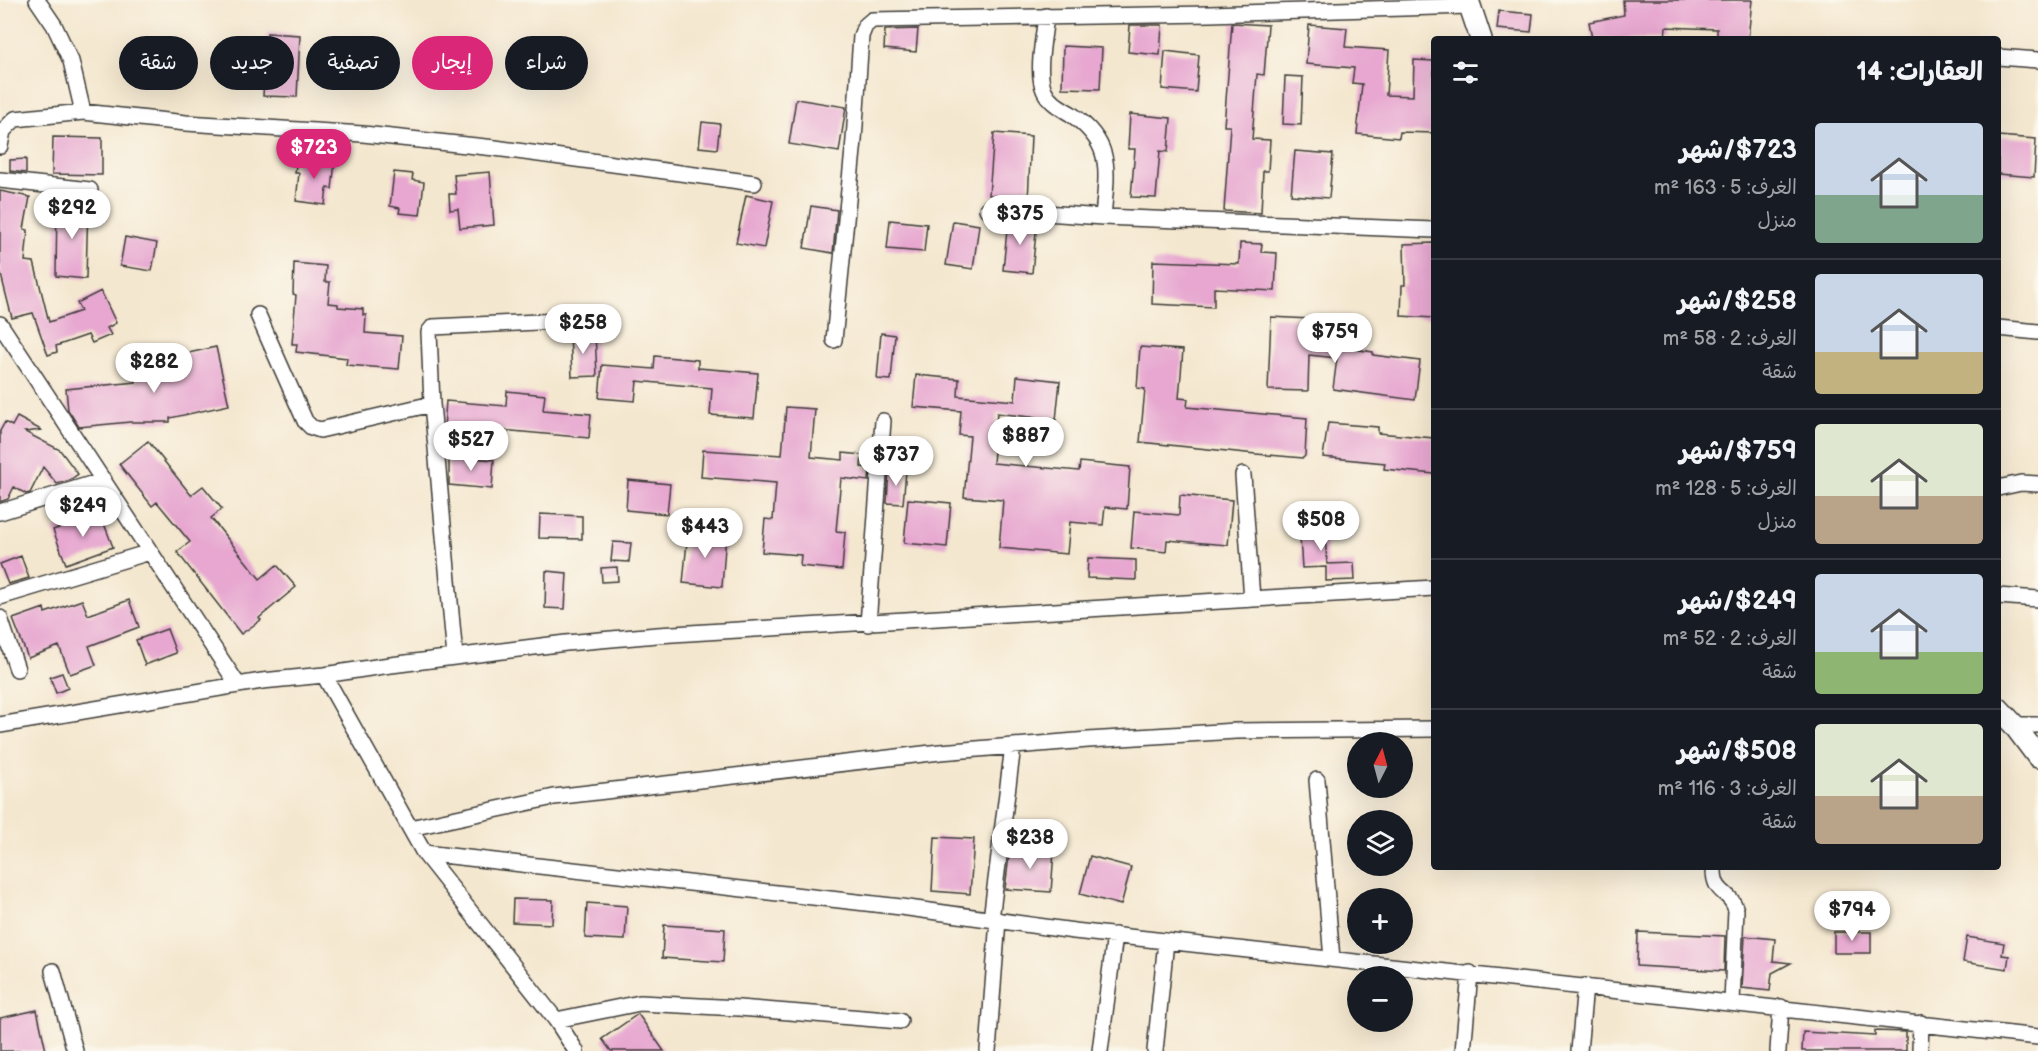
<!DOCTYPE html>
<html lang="ar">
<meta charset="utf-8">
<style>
body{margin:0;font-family:"Balsamiq Sans","Playpen Sans Arabic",sans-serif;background:#20242c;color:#f1f3f6;direction:rtl;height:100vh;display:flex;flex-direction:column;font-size:22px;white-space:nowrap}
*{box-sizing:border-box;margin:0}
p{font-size:20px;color:#9ea1a6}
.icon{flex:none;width:33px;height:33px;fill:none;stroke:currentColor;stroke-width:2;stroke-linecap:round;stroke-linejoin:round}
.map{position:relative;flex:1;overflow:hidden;direction:ltr}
.side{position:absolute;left:1431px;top:36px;width:570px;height:834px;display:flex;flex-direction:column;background:#171b24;border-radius:6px;box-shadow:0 6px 24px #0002;direction:rtl}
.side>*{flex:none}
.hud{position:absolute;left:18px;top:36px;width:570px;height:54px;direction:rtl;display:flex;gap:12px}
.needle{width:39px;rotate:6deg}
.buttons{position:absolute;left:1347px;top:732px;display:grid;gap:12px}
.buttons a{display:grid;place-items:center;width:66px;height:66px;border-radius:50%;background:#171b24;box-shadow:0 6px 24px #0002;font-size:30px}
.price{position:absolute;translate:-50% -51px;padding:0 14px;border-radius:21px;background:#fff;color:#222;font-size:20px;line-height:39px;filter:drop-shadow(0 2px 3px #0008)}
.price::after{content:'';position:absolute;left:50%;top:36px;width:18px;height:14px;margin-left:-9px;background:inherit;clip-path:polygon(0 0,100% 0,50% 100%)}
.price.on{background:#db2777;color:#fff}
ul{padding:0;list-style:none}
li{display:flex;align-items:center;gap:18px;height:150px;padding:0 18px}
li+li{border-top:2px solid #363941}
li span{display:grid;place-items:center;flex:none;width:168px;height:120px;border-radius:6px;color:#555}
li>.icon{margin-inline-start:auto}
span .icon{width:72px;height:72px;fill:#fffc;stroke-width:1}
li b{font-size:26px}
h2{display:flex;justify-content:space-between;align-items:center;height:72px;padding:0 18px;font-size:26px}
.pill{padding:0 21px;border-radius:27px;background:#171b24;box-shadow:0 6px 24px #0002;font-size:21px;line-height:54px}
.pill.on{background:#db2777;color:#fff}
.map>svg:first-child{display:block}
</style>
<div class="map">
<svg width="2038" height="1051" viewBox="0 0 2038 1051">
<rect width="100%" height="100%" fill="#fbf7ec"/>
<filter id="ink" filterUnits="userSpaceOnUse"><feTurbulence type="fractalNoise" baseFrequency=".0167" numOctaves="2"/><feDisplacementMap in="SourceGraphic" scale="12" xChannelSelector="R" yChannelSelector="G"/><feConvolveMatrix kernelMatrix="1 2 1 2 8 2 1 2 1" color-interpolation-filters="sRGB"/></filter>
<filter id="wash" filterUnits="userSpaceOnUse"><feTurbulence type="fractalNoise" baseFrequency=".008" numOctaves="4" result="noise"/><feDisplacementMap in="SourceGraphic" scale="24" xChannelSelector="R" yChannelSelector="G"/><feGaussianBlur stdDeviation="1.35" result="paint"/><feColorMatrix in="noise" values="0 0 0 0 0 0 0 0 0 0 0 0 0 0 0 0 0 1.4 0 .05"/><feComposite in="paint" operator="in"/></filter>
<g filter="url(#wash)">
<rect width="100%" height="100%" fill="#f4e7cf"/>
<g id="blocks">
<path fill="#e7a7d0" d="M1623,0H1752L1748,39H1717V29L1666,27L1665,39H1592L1589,22L1624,15Z
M1499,11L1533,14L1531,32L1497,29Z
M1232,23L1268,25L1264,75L1257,74L1252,139L1270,140L1268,171H1263L1261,213L1224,211L1230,126H1224Z
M1130,25H1162L1160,55L1128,52Z
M1309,25L1347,28L1345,47L1389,50L1386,95L1413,96L1414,60L1434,61V133L1400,132L1399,138L1357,134L1362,84L1352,83L1354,68L1306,64Z
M918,29L916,52L884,49L885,30Z
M267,33L300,35L297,97L263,96Z
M1063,46L1102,48L1100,89L1062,88Z
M1165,51L1199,55L1196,92L1162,89Z
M1285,76L1303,77L1301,125L1283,124Z
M796,99L846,107L839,152L789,144Z
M1130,114L1171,118L1168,152L1160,151L1156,198L1131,197L1135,149H1128Z
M702,122L720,124L717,149L699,147Z
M994,133L1031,136L1028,202L1010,201V197L989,195Z
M1998,136L2036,139L2034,177L1998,174Z
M53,137L102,138V175L52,174Z
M1295,151L1333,154L1329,198L1291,195Z
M297,158L335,162L332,189L327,188L325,205L296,201L299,173H295Z
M26,159V173L10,171V160Z
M394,172L413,174L412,180L424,182L420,215L399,213L400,208L390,206Z
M490,172L494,225L460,228L458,209L450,210L449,194H456L454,175Z
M0,191L30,197L24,229L28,230L25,261L34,262L49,322L81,311L77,303L101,291L116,323L107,328L111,335L92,343L88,335L56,346L57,352L48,355L33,313L12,318L0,271Z
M746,195L773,201L764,248L736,243Z
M57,202L88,203L86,279L56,276Z
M811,206L837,210L833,253L804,248Z
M890,220L927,224L924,252L887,249Z
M1008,220L1037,222L1032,273L1003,270Z
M953,221L979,225L973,269L946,265Z
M125,237L157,243L152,271L120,266Z
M1240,243L1262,244L1261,252L1277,253L1275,291L1214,288V307L1152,304L1153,261L1239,264Z
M1434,243V318L1401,316L1402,285H1405L1404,244Z
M294,263L326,266L325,282H330L328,303L338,304V307L363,309V315H366L365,333L402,336L399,369L346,365L347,358L296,352L297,344H292L296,295L293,294Z
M1271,317L1310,319V336L1341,341L1340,347L1373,352V355L1420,361L1415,400L1333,389L1337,358L1309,355L1308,391L1268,390Z
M595,332L597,376L572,377L570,333Z
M881,333L895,335L891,380L877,379Z
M216,347L229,405L170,418V422H130L79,427L68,410L66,389L136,382V373H183L179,355Z
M1140,347L1183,350L1179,398L1188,399L1187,407L1307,418L1305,456L1303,458L1256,454L1140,442L1145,389L1137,388Z
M655,356L698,360V368L758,373L754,418L710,415L712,388L637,381L635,401L599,398L602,365L654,369Z
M916,375L959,379L958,396L1015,401L1017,376L1060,381L1056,420L997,413L993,463L1079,471L1080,462L1130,467L1127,509L1105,507L1103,525L1070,522L1067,554L999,548L1003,500L964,497L970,436L959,435L961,411L913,407Z
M507,391L545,395L543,410L591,414L589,438L489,429L488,432L444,428L446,401L506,406Z
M786,407L815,409L811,457L843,460V453L862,455L861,467L870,468L869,481L841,478L836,531L845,532L842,570L800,566L801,555L762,552L765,519L773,520L776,483L701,477L703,450L782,455Z
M17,417L41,430L25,432L60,450L78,474L70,480L57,484L43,467L30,493L26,494L14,487L8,499L0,502V431L5,422L12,426Z
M1328,423L1378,427V433L1434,438V474L1384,469L1385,463L1323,457Z
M148,441L191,495L203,486L222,509L211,518L260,579L277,565L296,587L259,618L261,620L241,634L177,552L190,542L157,502L152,506L119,464Z
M449,456L494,460L492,489L449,485Z
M889,469L906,471L903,504L887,503Z
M628,480L670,484L667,514L626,510Z
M1180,495L1232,500L1228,545L1167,540L1166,552L1131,548L1134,511L1179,515Z
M908,499L951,503L947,547L904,543Z
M100,513L113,547L66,564L53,530Z
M540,514L582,516V539L539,538Z
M1324,520L1327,564L1354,563L1355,580L1326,581V567L1302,568L1299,521Z
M688,531L726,534L722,587L683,583Z
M613,542L631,543L629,562L611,561Z
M21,556L29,578L8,584L0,564Z
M1088,558L1136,560V580L1087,578Z
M617,567L618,581L602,582L601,568Z
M546,571L567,573L565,609L545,608Z
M82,600L88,615L129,600L139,627L89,646L96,665L70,674L59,646L28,658L13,619L44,608L45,613Z
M167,629L176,653L145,665L136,640Z
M62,673L68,688L56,693L50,677Z
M935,837L974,839L970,894L932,891Z
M1010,848L1054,851L1051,892L1005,889Z
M1090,856L1131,867L1121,905L1080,894Z
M513,899L553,900L552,924L512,922Z
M587,903L627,906L625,940L585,938Z
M664,925L725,929L723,962L662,958Z
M1638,932L1725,936L1724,971L1637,966Z
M1834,932H1871V953H1834Z
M1745,936L1775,939L1773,961L1791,963L1772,973L1770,991L1742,988Z
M1967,937L2004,943L2002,955L2009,956L2007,969L1963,962Z
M37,1010L46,1051H0V1018Z
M638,1014L664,1051H611L602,1039Z
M1875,1031L1906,1032V1051H1802L1803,1032L1875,1036Z"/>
</g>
</g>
<g filter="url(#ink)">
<use href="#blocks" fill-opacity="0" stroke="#3c3a37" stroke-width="1.5"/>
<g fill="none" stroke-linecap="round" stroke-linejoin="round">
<defs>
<path id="street" d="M37,0L54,25L71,61L83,112
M1046,16C1044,36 1036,72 1044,90C1049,102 1061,108 1071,114C1114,144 1107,170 1103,217L1434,230
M1998,57L2038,60
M0,146L3,131L15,119L83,112L186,123L363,134L495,148L754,183
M0,180L90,190
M987,209L1103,217
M258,315L305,421L311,427L320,430L432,404
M0,324L238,685
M1998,328L2038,332
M834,340L854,140L861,36L865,26L872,20L1210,14L1469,6
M1243,475L1252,599
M1998,488L2021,483L2038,484
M0,512L104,480
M1998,596L2038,599
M0,597L150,552
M0,618L17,669
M868,624L883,421
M455,657L432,404L429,332L433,327L559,321
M324,675L424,853L556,1020L576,1051
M0,725L262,681L324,675L383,666L566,643L657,635L1434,588
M2014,725H2038
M1317,780L1332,959
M410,828L554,797L940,752L1088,740L1236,731L1434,729
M424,853L901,907L1074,931L2038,1037
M1714,867C1713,896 1730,889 1736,910L1732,1002
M991,919L1013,746
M53,971L75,1051
M556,1020L640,1003L739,1008L900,1021
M988,1051L998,920
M1100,1051L1115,935
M1155,1051L1166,941
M1463,1051L1470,973
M1579,1051L1585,986
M1778,1051L1781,1007
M1920,1051L1921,1023"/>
<path id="secondary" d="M1468,0L1481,39
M1998,708L2014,725L2038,757"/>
</defs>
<use href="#street" stroke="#3c3a37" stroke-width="18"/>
<use href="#secondary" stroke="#3c3a37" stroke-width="24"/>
<use href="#street" stroke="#fff" stroke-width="15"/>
<use href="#secondary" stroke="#fff" stroke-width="21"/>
</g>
</g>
</svg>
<div class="buttons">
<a><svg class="needle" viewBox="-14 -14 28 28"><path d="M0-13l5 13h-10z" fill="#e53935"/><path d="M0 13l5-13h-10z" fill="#9ea1a6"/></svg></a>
<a><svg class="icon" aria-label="layers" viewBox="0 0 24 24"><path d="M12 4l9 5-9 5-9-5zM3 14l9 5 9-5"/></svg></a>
<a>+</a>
<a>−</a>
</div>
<b class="price on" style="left:314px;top:180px">$723</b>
<b class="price" style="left:72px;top:240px">$292</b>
<b class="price" style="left:1020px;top:246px">$375</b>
<b class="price" style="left:583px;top:355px">$258</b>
<b class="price" style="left:1335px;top:364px">$759</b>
<b class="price" style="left:154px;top:394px">$282</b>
<b class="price" style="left:1026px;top:468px">$887</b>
<b class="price" style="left:471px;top:472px">$527</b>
<b class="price" style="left:896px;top:487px">$737</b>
<b class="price" style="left:83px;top:538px">$249</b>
<b class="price" style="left:1321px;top:552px">$508</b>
<b class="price" style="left:705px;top:559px">$443</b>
<b class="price" style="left:1030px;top:870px">$238</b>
<b class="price" style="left:1852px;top:942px">$794</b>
<div class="hud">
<a class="pill">شراء</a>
<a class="pill on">إيجار</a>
<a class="pill">تصفية</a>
<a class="pill">جديد</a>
<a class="pill">شقة</a>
</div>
<section class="side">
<h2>العقارات: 14<svg class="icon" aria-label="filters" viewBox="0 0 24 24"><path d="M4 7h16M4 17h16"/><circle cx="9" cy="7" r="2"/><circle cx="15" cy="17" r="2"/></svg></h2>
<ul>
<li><span style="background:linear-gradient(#c9d6e8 60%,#7fa58c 0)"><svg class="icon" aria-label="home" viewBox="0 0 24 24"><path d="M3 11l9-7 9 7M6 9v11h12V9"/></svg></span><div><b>$723/شهر</b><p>الغرف: 5 · 163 m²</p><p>منزل</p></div></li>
<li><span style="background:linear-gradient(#c9d6e8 65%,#c2b280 0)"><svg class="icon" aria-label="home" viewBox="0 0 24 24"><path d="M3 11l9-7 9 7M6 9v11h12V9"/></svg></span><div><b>$258/شهر</b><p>الغرف: 2 · 58 m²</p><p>شقة</p></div></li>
<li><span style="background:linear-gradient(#dfe7d0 60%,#b9a48a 0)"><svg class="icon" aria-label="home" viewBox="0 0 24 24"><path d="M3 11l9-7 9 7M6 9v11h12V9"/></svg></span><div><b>$759/شهر</b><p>الغرف: 5 · 128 m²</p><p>منزل</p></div></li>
<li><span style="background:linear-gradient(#c9d6e8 65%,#8fb573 0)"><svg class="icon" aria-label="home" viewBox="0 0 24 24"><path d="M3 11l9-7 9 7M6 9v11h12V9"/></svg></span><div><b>$249/شهر</b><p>الغرف: 2 · 52 m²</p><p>شقة</p></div></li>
<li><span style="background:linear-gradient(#dfe7d0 60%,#b9a48a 0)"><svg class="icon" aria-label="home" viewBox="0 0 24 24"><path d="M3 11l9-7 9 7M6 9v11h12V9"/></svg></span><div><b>$508/شهر</b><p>الغرف: 3 · 116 m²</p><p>شقة</p></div></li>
</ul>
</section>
</div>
